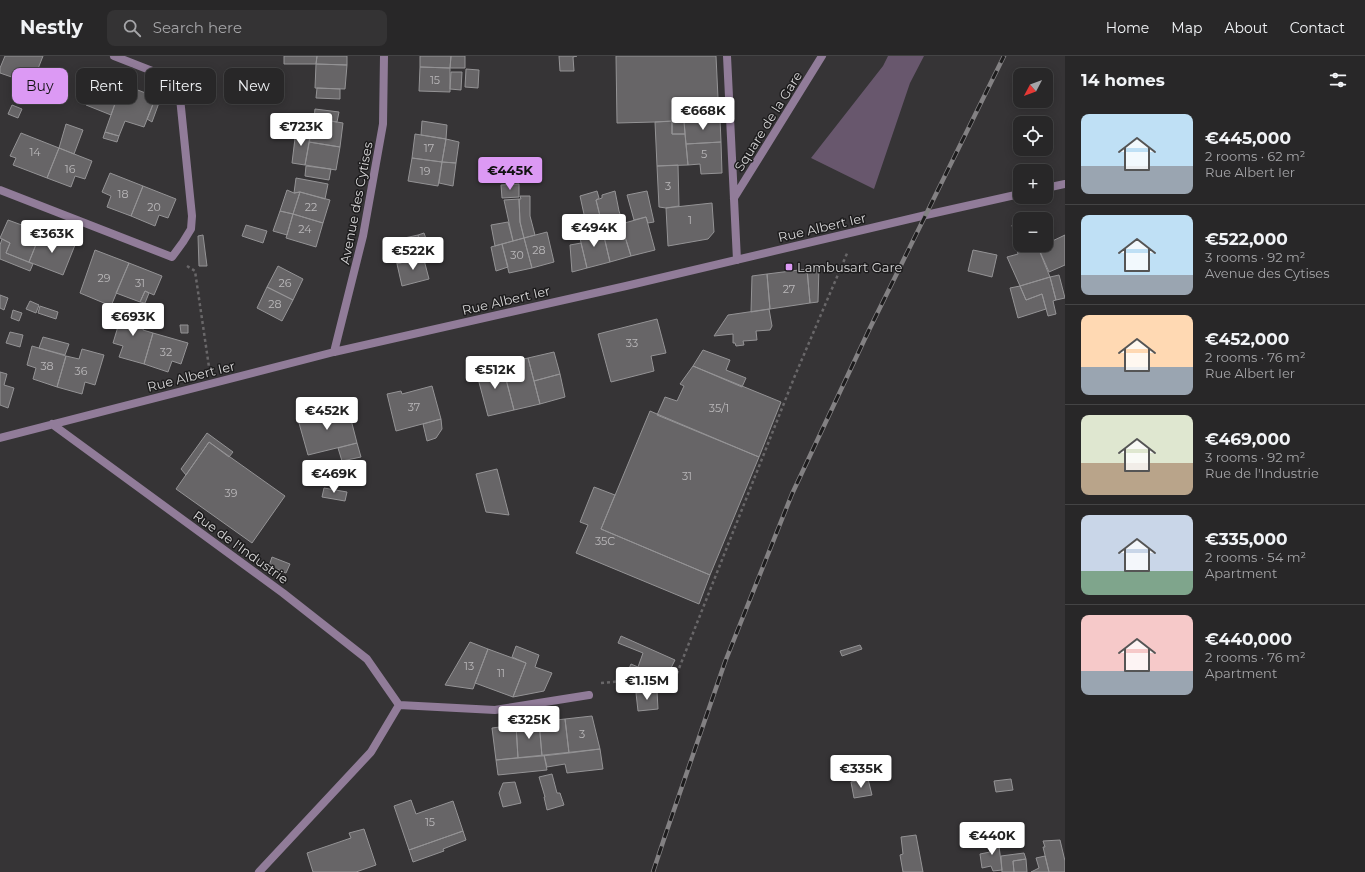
<!DOCTYPE html>
<meta charset="utf-8">
<style>
body{margin:0;font-family:Montserrat,sans-serif;background:#343334;color:#f1f3f6;height:100vh;display:flex;flex-direction:column;font-size:15px;white-space:nowrap}
*{box-sizing:border-box;margin:0}
p{font-size:13px;color:#a5a5a8}
.icon{flex:none;width:22px;height:22px;fill:none;stroke:currentColor;stroke-width:2;stroke-linecap:round;stroke-linejoin:round}
.map{position:relative;flex:1;overflow:hidden}
.panel{display:flex;flex-direction:column;background:#282728;width:300px}
.panel>*{flex:none}
.hud{position:absolute;left:12px;top:12px;width:380px;height:36px;display:flex;gap:8px}
.needle{width:26px;rotate:229deg}
.tools{position:absolute;left:1013px;top:12px;display:grid;gap:8px}
.tools a{display:grid;place-items:center;width:40px;height:40px;border-radius:8px;background:#282728;box-shadow:0 2px 10px #0003,0 0 0 1px #444445;font-size:20px}
.price{position:absolute;translate:-50% -34px;padding:0 9px;border-radius:4px;background:#fff;color:#222;font-size:13px;line-height:26px;filter:drop-shadow(0 1px 2px #0008)}
.price::after{content:'';position:absolute;left:50%;top:24px;width:12px;height:9px;margin-left:-6px;background:inherit;clip-path:polygon(0 0,100% 0,50% 100%)}
.price.on{background:#dc99f4;color:#111}
ul{padding:0;list-style:none}
li{display:flex;align-items:center;gap:12px;height:100px;padding:0 16px}
li+li{border-top:1px solid #444445}
li span{display:grid;place-items:center;flex:none;width:112px;height:80px;border-radius:8px;color:#555}
li>.icon{margin-inline-start:auto}
span .icon{width:48px;height:48px;fill:#fffc;stroke-width:1}
li b{font-size:17px}
h2{display:flex;justify-content:space-between;align-items:center;height:48px;padding:0 16px;font-size:17px}
.chip{padding:0 14px;border-radius:8px;background:#282728;box-shadow:0 2px 10px #0003,0 0 0 1px #444445;font-size:14px;line-height:36px}
.chip.on{background:#dc99f4;color:#111}
header{display:flex;align-items:center;gap:24px;box-sizing:border-box;height:56px;padding:0 20px;background:#282728;border-bottom:1px solid #444445}
header strong{font-size:19px}
nav{display:flex;gap:22px;margin-inline-start:auto;font-size:14px}
.search{width:280px;height:36px;background:#343334;display:flex;align-items:center;gap:10px;box-sizing:border-box;padding:0 14px;border-radius:8px;color:#a5a5a8;font-size:15px}
main{display:flex;flex:1;min-height:0}
.map>svg:first-child{display:block}
</style>
<header>
<strong>Nestly</strong>
<div class="search"><svg class="icon" aria-label="search" viewBox="0 0 24 24"><circle cx="10" cy="10" r="6"/><path d="M15 15l6 6"/></svg>Search here</div>
<nav><a>Home</a><a>Map</a><a>About</a><a>Contact</a></nav>
</header>
<main>
<div class="map">
<svg width="1065" height="816" viewBox="0 0 1065 816">
<rect width="100%" height="100%" fill="#363436"/>
<path fill="#68576d" d="M888,0H924L910,27L874,133L811,102L883,10Z"/>
<path fill="#676567" stroke="#949395" d="M5,0H43L32,28L0,17V12Z
M284,0H317L316,8H284Z
M317,0H347V9L316,8Z
M420,0H451L450,12L420,11Z
M451,0H465V12H450Z
M559,0H577L573,1L574,15H560Z
M616,0H716L719,63L655,66L617,67Z
M316,8L347,9L345,33L315,32Z
M420,11L450,12V36L419,35Z
M466,13L479,14L478,32L465,31Z
M88,16L122,28L111,59L86,49L91,38L81,35Z
M451,16H462L461,34L450,33Z
M122,28L156,41L144,71L125,65L119,80L105,76Z
M317,32L340,33V43L316,42Z
M155,43L160,44L152,66L147,63Z
M12,49L22,53L18,62L8,58Z
M315,53L339,56L337,66L314,63Z
M313,62L343,67L340,91L309,86Z
M720,63L721,86L686,88L684,65Z
M422,65L447,69L446,83L421,79Z
M672,65H684L685,78H672Z
M672,65V78H685L688,109L657,110L655,66Z
M66,68L83,74L74,98L59,92Z
M296,74L311,77L305,109L292,107Z
M105,76L119,80L117,86L103,82Z
M21,77L59,92L47,122L13,109L16,102L10,100Z
M415,78L446,83L442,106L412,102Z
M446,83L459,86L456,107L442,106Z
M309,86L340,91L336,114L305,109Z
M721,86L722,117L701,118L700,108L688,109L686,88Z
M59,92L92,105L85,123L75,120L71,131L47,122Z
M412,102L442,106L438,130L408,125Z
M442,106L456,107L453,130L439,127Z
M678,109L679,150L666,152L659,151L657,110Z
M306,110L331,113L329,124L305,120Z
M110,117L143,130L131,160L107,151L111,140L102,136Z
M296,122L328,128L325,143L300,136L294,137Z
M519,128V141L502,142L501,129Z
M143,130L176,143L168,162L159,159L155,170L131,160Z
M287,134L294,137L300,136L293,158L280,155Z
M597,135L599,142L596,144L603,172L590,175V172H587L580,140Z
M615,135L619,155L623,167L603,172L596,144L602,142V139Z
M647,135L654,166L648,167L646,161L634,164L627,139Z
M300,136L330,144L323,167L293,158Z
M520,140H530V160L535,179L524,182L520,166L519,143H521Z
M519,143L520,166L524,182L513,185L504,144Z
M712,147L714,176L708,183L668,190L666,152Z
M280,155L293,158L287,179L273,175Z
M293,158L323,167L316,191L286,182Z
M646,161L655,194L631,200L621,168Z
M8,164L41,176L29,206L6,197L10,187L0,182Z
M508,166L513,185L495,190L491,169Z
M1020,167V189H1037L1050,221L1020,230L1007,201L1018,198L1012,169Z
M621,168L631,200L610,206L602,172Z
M246,169L267,175L263,187L242,180Z
M602,172L610,206L587,212L579,178Z
M41,176L75,189L63,219L29,206Z
M547,176L554,206L532,212L524,182Z
M424,177L433,202L424,204L418,179Z
M203,179L207,210H199L198,180Z
M418,179L423,200L397,208L391,185Z
M1065,179V209L1049,216L1038,191L1046,189V188Z
M524,182L532,212L509,217L502,188Z
M2,183L10,187L6,197L33,208L30,215L0,203V189Z
M581,187L587,212L572,216L570,189Z
M502,188L508,211L496,215L491,191Z
M95,194L129,207L111,250L80,237Z
M973,194L997,199L992,221L968,215Z
M423,200L429,223L402,230L397,208Z
M129,207L162,220L154,239L145,235L140,246L116,237Z
M278,210L303,223L293,244L267,231Z
M819,210L818,246L810,247L807,213Z
M807,213L810,247L770,253L767,218Z
M767,218L770,253L751,256L752,220Z
M1059,219L1065,242L1056,244L1050,221Z
M1050,221L1056,244L1053,245L1056,258L1048,260L1042,238L1026,244L1020,230Z
M1020,230L1026,244L1042,238L1046,253L1018,262L1010,232Z
M267,231L293,244L282,265L257,252Z
M145,235L149,237L145,247L140,246Z
M0,239L8,242L4,254L0,252Z
M30,245L39,249L36,257L26,253Z
M40,250L58,256L56,263L38,257Z
M769,253L772,270L770,274L756,275L757,284L743,285L744,289L736,290L735,287H733V278L714,280L728,259Z
M13,254L22,257L19,265L11,262Z
M123,254L146,261L143,274L153,277L144,308L119,301L123,290L113,287Z
M657,263L666,297L651,300L654,315L611,326L598,278Z
M180,269H188V277H181Z
M10,276L23,279L20,291L6,287Z
M153,277L188,287L181,308L172,305L168,316L144,308Z
M43,281L69,288L65,299L39,292Z
M32,290L66,300L57,331L33,323L36,312L27,309Z
M82,293L104,299L95,329L85,326L82,338L57,331L66,300L79,303Z
M703,294L730,304L726,314L746,322L742,331L693,310Z
M554,296L560,318L534,325L528,302Z
M528,302L540,348L514,354L502,308Z
M502,308L514,354L488,360L476,315Z
M693,310L781,346L759,401L657,359L665,341L677,345L684,330L680,328Z
M0,316L7,318L4,329L14,332L8,352L0,349Z
M560,318L565,341L540,348L534,325Z
M432,330L441,363L396,375L387,338L401,335L402,338Z
M348,352L357,387L308,399L297,360L319,354L321,358Z
M650,355L759,401L710,519L601,473Z
M441,363L442,373L436,382L427,385L423,368Z
M207,377L233,396L229,401L209,386L186,419L181,413Z
M209,386L285,440L252,487L176,433Z
M357,387L361,401L342,405L338,392Z
M497,413L509,459L486,456L476,418Z
M594,431L615,439L601,473L710,519L699,548L576,497L588,469L580,466Z
M324,432L347,436L345,445L322,441Z
M272,501L290,508L286,517L269,510Z
M621,580L675,604L669,616L637,620L626,619L631,608L638,611L643,597L618,587Z
M470,586L488,593L473,633L445,629Z
M860,589L862,593L842,600L840,595Z
M516,590L539,599L535,611L552,617L544,635L513,641L526,607L512,601Z
M488,593L526,607L513,641L475,627Z
M657,635L658,653L638,655L636,637Z
M592,660L600,693L569,697L565,663Z
M565,663L569,697L542,700L539,666Z
M539,666L542,700L518,702L516,669Z
M516,669L518,702L496,704L492,672Z
M600,693L603,713L567,717L565,708L547,711L544,699Z
M544,699L547,714L498,719L496,704Z
M552,718L557,737H560L564,749L547,754L544,741H545L539,721Z
M868,723L872,739L854,742L851,726Z
M1011,723L1013,734L996,736L994,725Z
M515,726L521,747L503,751L499,737L503,727Z
M411,744L416,758L453,745L463,775L409,794L394,750Z
M364,773L376,809L356,816H313L307,797L351,782L349,777Z
M463,775L466,784L443,793L444,795L413,806L409,794Z
M916,779L923,816H903L900,799L903,798L901,781Z
M998,782L1002,814L993,815L991,810L982,812L980,798L990,796L988,783Z
M1060,784L1065,805V816H1049L1043,791H1045L1043,785Z
M1024,797L1026,803L1013,805L1014,816H1002L1001,800Z
M1045,800L1049,816H1031L1039,812L1036,802Z
M1026,803L1027,816H1014L1013,805Z"/>
<g fill="none" stroke-linecap="round" stroke-linejoin="round">
<path stroke="#696769" stroke-width="2.5" stroke-dasharray="3 3" stroke-linecap="butt" d="M187,210L195,215L209,311
M601,627L676,620L794,322L848,195"/>
<path stroke="#917c99" stroke-width="8" d="M727,0L737,204
M1046,132L1065,128
M0,134L172,201L183,186L191,173L192,160L179,32L176,26L165,20L114,0
M734,142L822,0
M334,296L363,180L383,68L384,0
M52,368L283,537L367,603L399,649L495,654L589,639
M0,382L334,296L626,230L926,159L1020,138
M259,816L371,696L399,649"/>
<defs>
<path id="rail" d="M653,816L666,777L725,606L792,438L869,274L1004,0"/>
</defs>
<use href="#rail" stroke="#838183" stroke-width="4.5"/>
<use href="#rail" stroke="#1d1c1d" stroke-width="3" stroke-dasharray="9" stroke-linecap="butt"/>
</g>
<rect fill="#dc99f4" stroke="#1d1c1d" stroke-width="1.5" x="785" y="207" width="8" height="8" rx="2"/>
<g text-anchor="middle" stroke-width="3" stroke-linejoin="round" paint-order="stroke">
<g font-size="11" fill="#bab8ba">
<text x="435" y="28">15</text>
<text x="429" y="96">17</text>
<text x="35" y="100">14</text>
<text x="704" y="102">5</text>
<text x="70" y="117">16</text>
<text x="425" y="119">19</text>
<text x="668" y="134">3</text>
<text x="123" y="142">18</text>
<text x="154" y="155">20</text>
<text x="311" y="155">22</text>
<text x="690" y="168">1</text>
<text x="305" y="177">24</text>
<text x="539" y="198">28</text>
<text x="517" y="203">30</text>
<text x="104" y="226">29</text>
<text x="140" y="231">31</text>
<text x="285" y="231">26</text>
<text x="789" y="237">27</text>
<text x="275" y="252">28</text>
<text x="632" y="291">33</text>
<text x="166" y="300">32</text>
<text x="47" y="314">38</text>
<text x="81" y="319">36</text>
<text x="414" y="355">37</text>
<text x="719" y="356">35/1</text>
<text x="687" y="424">31</text>
<text x="231" y="441">39</text>
<text x="605" y="489">35C</text>
<text x="469" y="614">13</text>
<text x="501" y="621">11</text>
<text x="582" y="682">3</text>
<text x="430" y="770">15</text>
</g>
<g font-size="13" fill="#d5d4d5" stroke="#1d1c1d">
<text transform="translate(768 65) rotate(-58)" y="5">Square de la Gare</text>
<text transform="translate(356 147) rotate(-79)" y="5">Avenue des Cytises</text>
<text transform="translate(822 171) rotate(-13)" y="5">Rue Albert Ier</text>
<text transform="translate(506 244) rotate(-13)" y="5">Rue Albert Ier</text>
<text transform="translate(191 320) rotate(-14)" y="5">Rue Albert Ier</text>
<text transform="translate(241 491) rotate(36)" y="5">Rue de l'Industrie</text>
</g>
<g font-size="13" fill="#d5d4d5" stroke="#1d1c1d" text-anchor="start">
<text x="797" y="216">Lambusart Gare</text>
</g>
</g>
</svg>
<div class="tools">
<a><svg class="needle" viewBox="-14 -14 28 28"><path d="M0-13l5 13h-10z" fill="#e53935"/><path d="M0 13l5-13h-10z" fill="#a5a5a8"/></svg></a>
<a><svg class="icon" aria-label="locate" viewBox="0 0 24 24"><circle cx="12" cy="12" r="6"/><path d="M12 2v4M12 18v4M2 12h4M18 12h4"/></svg></a>
<a>+</a>
<a>−</a>
</div>
<b class="price" style="left:703px;top:75px">€668K</b>
<b class="price" style="left:301px;top:91px">€723K</b>
<b class="price on" style="left:510px;top:135px">€445K</b>
<b class="price" style="left:594px;top:192px">€494K</b>
<b class="price" style="left:52px;top:198px">€363K</b>
<b class="price" style="left:413px;top:215px">€522K</b>
<b class="price" style="left:133px;top:281px">€693K</b>
<b class="price" style="left:495px;top:334px">€512K</b>
<b class="price" style="left:327px;top:375px">€452K</b>
<b class="price" style="left:334px;top:438px">€469K</b>
<b class="price" style="left:647px;top:645px">€1.15M</b>
<b class="price" style="left:529px;top:684px">€325K</b>
<b class="price" style="left:861px;top:733px">€335K</b>
<b class="price" style="left:992px;top:800px">€440K</b>
<div class="hud">
<a class="chip on">Buy</a>
<a class="chip">Rent</a>
<a class="chip">Filters</a>
<a class="chip">New</a>
</div>
</div>
<section class="panel">
<h2>14 homes<svg class="icon" aria-label="filters" viewBox="0 0 24 24"><path d="M4 7h16M4 17h16"/><circle cx="9" cy="7" r="2"/><circle cx="15" cy="17" r="2"/></svg></h2>
<ul>
<li><span style="background:linear-gradient(#bfe0f5 65%,#9aa5b1 0)"><svg class="icon" aria-label="home" viewBox="0 0 24 24"><path d="M3 11l9-7 9 7M6 9v11h12V9"/></svg></span><div><b>€445,000</b><p>2 rooms · 62 m²</p><p>Rue Albert Ier</p></div></li>
<li><span style="background:linear-gradient(#bfe0f5 75%,#9aa5b1 0)"><svg class="icon" aria-label="home" viewBox="0 0 24 24"><path d="M3 11l9-7 9 7M6 9v11h12V9"/></svg></span><div><b>€522,000</b><p>3 rooms · 92 m²</p><p>Avenue des Cytises</p></div></li>
<li><span style="background:linear-gradient(#ffd9b3 65%,#9aa5b1 0)"><svg class="icon" aria-label="home" viewBox="0 0 24 24"><path d="M3 11l9-7 9 7M6 9v11h12V9"/></svg></span><div><b>€452,000</b><p>2 rooms · 76 m²</p><p>Rue Albert Ier</p></div></li>
<li><span style="background:linear-gradient(#dfe7d0 60%,#b9a48a 0)"><svg class="icon" aria-label="home" viewBox="0 0 24 24"><path d="M3 11l9-7 9 7M6 9v11h12V9"/></svg></span><div><b>€469,000</b><p>3 rooms · 92 m²</p><p>Rue de l'Industrie</p></div></li>
<li><span style="background:linear-gradient(#c9d6e8 70%,#7fa58c 0)"><svg class="icon" aria-label="home" viewBox="0 0 24 24"><path d="M3 11l9-7 9 7M6 9v11h12V9"/></svg></span><div><b>€335,000</b><p>2 rooms · 54 m²</p><p>Apartment</p></div></li>
<li><span style="background:linear-gradient(#f6c9c9 70%,#9aa5b1 0)"><svg class="icon" aria-label="home" viewBox="0 0 24 24"><path d="M3 11l9-7 9 7M6 9v11h12V9"/></svg></span><div><b>€440,000</b><p>2 rooms · 76 m²</p><p>Apartment</p></div></li>
</ul>
</section>
</main>
